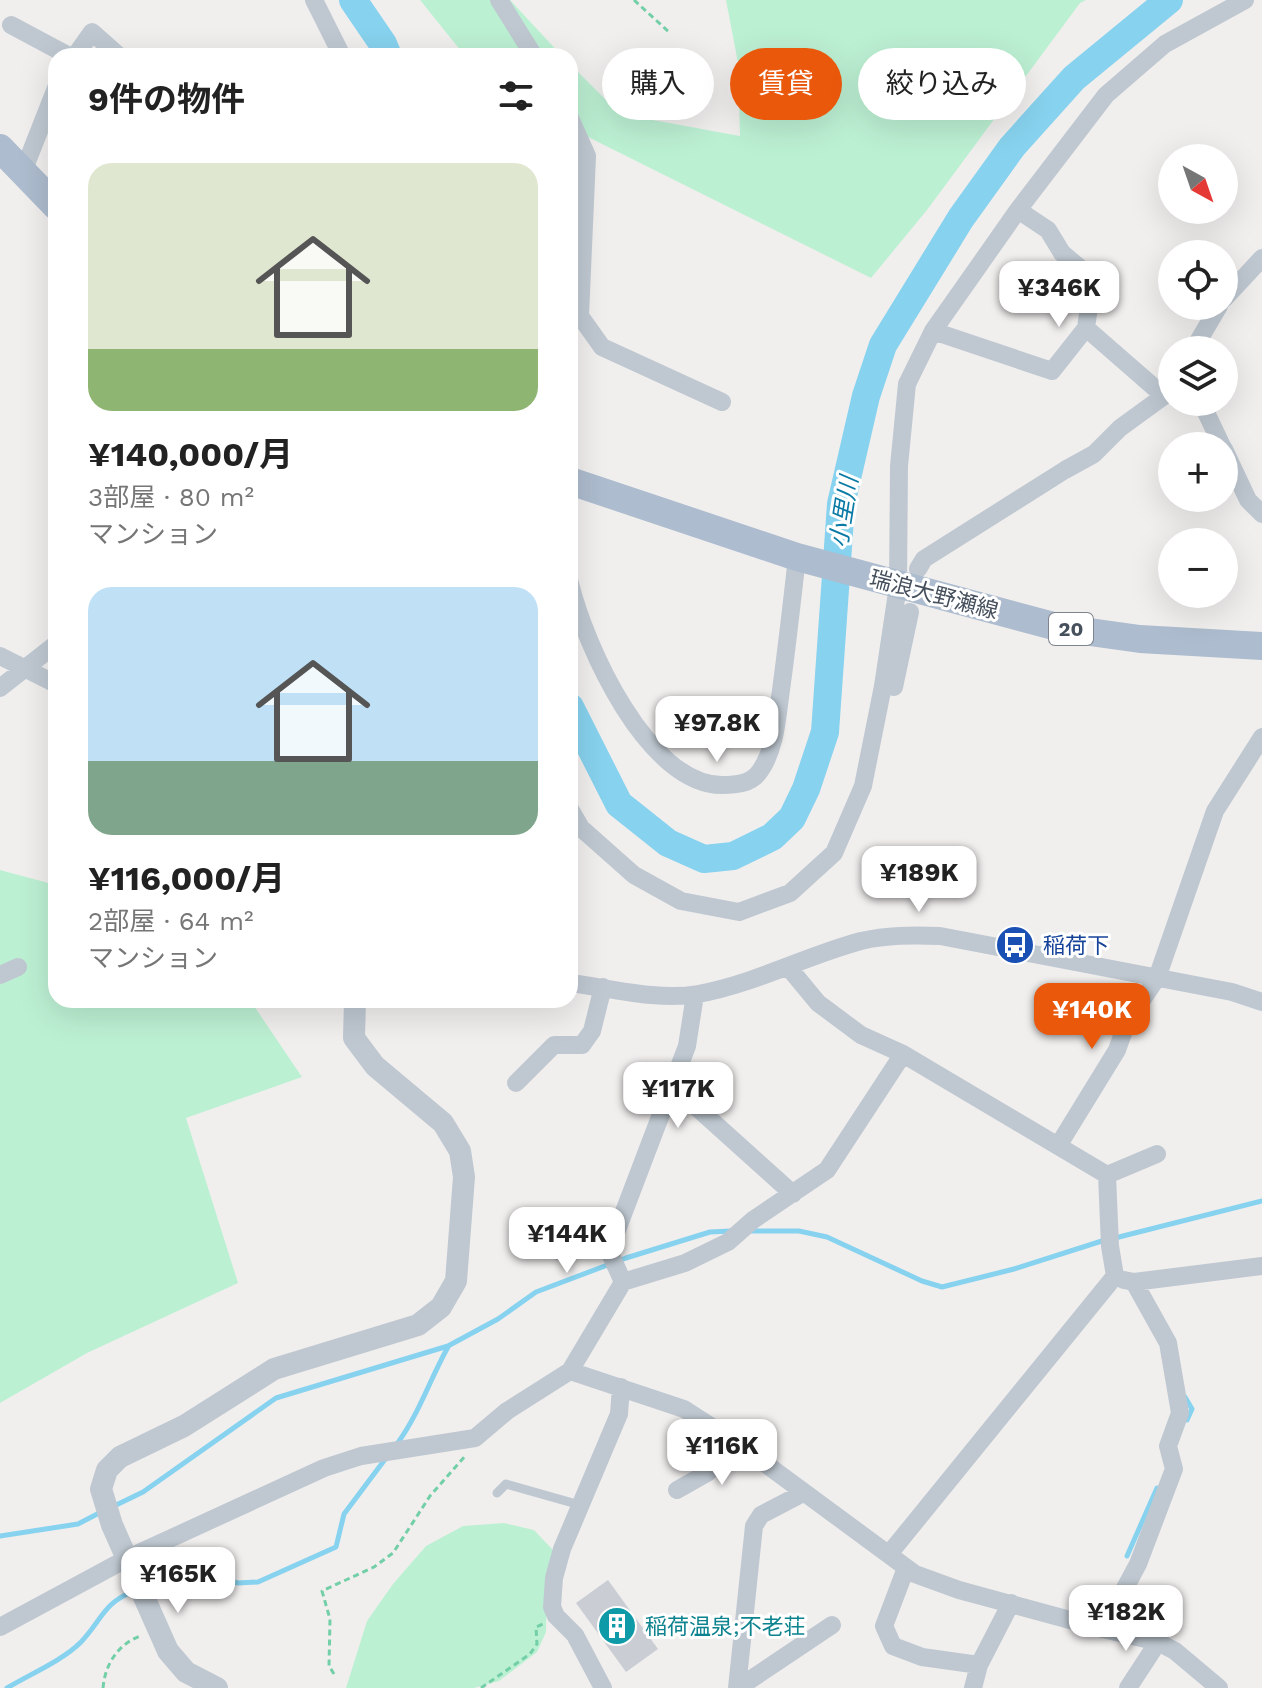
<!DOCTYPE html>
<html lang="ja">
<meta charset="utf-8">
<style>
body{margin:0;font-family:"Work Sans","Noto Sans JP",sans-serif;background:#f2f2f2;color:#222;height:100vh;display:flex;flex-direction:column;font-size:30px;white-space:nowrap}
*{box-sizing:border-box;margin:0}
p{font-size:26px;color:#767676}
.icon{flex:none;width:44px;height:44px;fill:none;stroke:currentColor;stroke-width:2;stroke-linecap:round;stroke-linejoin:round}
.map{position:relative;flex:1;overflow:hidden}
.side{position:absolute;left:48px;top:48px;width:530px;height:960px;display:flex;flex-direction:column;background:#fff;border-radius:24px;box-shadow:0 8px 32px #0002}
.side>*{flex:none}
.hud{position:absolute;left:602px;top:48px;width:540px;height:72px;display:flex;gap:16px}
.needle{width:52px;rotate:140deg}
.fabs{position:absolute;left:1158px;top:144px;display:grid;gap:16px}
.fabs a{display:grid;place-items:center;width:80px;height:80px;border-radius:50%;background:#fff;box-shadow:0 8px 32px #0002;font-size:40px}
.price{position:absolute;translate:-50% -68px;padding:0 18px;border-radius:16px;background:#fff;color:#222;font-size:26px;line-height:52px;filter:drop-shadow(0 2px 4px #0008)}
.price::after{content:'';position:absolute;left:50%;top:48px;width:24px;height:18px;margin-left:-12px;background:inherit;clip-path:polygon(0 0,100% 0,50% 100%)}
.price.on{background:#ea580c;color:#fff}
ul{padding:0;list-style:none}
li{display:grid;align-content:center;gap:16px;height:424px;padding:0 40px}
li span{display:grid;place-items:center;height:248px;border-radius:24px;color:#555}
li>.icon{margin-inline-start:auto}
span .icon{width:144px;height:144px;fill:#fffc;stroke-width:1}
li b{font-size:34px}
h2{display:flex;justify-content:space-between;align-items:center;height:96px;padding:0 40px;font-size:34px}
.tag{padding:0 28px;border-radius:36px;background:#fff;box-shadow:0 8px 32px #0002;font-size:28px;line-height:72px}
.tag.on{background:#ea580c;color:#fff}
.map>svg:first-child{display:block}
</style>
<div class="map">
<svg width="1262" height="1688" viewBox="0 0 1262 1688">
<rect width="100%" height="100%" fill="#f1efee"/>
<path fill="#bcf0d3" d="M420,0H510L562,56H465Z
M726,0H1086L1080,3L927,210L871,278L570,128V64L620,114L740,136L738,63Z
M0,870L56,885V1000H250L302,1077L186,1118L238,1283L87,1353L0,1403Z
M504,1523L534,1530L554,1551L547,1580L546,1632L537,1652L499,1681L474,1688H346L367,1621L393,1584L426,1546L463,1526Z"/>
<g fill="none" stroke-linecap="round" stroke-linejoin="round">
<path stroke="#87d2ee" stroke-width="5" d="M749,1231H799L827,1237L922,1281L942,1287L1014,1269L1105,1240
M1115,1238L1262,1201
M1185,1397L1192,1409L1187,1420
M397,1444C419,1414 430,1379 448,1347
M112,1507L143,1492L276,1398L448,1346L498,1319L536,1292L626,1258L710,1232L731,1231
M0,1536L78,1524L103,1511
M1127,1556L1157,1488
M148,1587L199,1574L238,1583L258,1582L336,1547L344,1514L386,1458
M7,1688C30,1674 62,1661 81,1642C102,1620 103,1603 134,1591"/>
<path stroke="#87d2ee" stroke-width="28" d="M353,0L383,44L388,56
M570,707L619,804L668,843L704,859L733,856L772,837L792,818L806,789L825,732L841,504L866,396L883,345L961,218L1012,147L1074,78L1169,0"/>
</g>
<path fill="#cacdd4" d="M608,1580L658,1649L626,1672L576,1603Z"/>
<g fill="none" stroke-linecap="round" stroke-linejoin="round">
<path stroke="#73cfa7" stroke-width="3" stroke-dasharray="6 4" stroke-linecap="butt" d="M634,0L669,32
M334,1674L329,1666L330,1619L322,1591L374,1567L393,1553L430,1496L466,1455
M103,1688C105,1665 117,1645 140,1636
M481,1688L530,1654L537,1644L536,1627L543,1624"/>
<path stroke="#bfc8d1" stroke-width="9" d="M497,1493L506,1484L580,1505"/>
<path stroke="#bfc8d1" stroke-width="18" d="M314,0L342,56
M499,0L534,56
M11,25L69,56
M75,56L92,32L119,56
M570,118L587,156L580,316
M23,172L56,88
M1224,299L1262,258
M570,318L580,316L602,347L722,402
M933,331L1052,371L1086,328L1093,279L1062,253L1048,230L1018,210
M1193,350L1219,306
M1189,402L1203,406L1222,446
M1224,449L1248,500L1262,514
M918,569L924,559L1065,470L1094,454L1120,428L1164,396L1086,328
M570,583C585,646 648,785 722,785C736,785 751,784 760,771C776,748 777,717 781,690C787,646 792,602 797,557
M0,656L56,684
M894,687L910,612
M0,688L56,644
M570,809L581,828L634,875L681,901L739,912L790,893L834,853L863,786L883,686L898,586L899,466L907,384L933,331L1018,210L1106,95L1165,44L1245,0
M789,968L818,1003L861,1035L903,1054L1107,1175L1110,1246L1115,1276L889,1554
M0,975L18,967
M570,983C611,988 657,1001 698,994C754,984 805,956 861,941C887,935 912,935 940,936L1232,992L1262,1002
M516,1083L554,1045H582L592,1031L603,987
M673,1086L793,1194
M1058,1146L1117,1050L1127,1022L1157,978L1215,811L1262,737
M1107,1175L1157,1154
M531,1231L541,1242L565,1254L616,1231
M1124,1280L1134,1282L1262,1266
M623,1282L609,1251L687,1046L695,995
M570,1371L684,1409L740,1445L915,1574L959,1590L1103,1629L1158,1642L1175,1651L1219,1688
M677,1490L707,1473L740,1445
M906,1568L884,1626L893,1646L922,1657L979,1665L1011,1603
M0,1627L128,1558L324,1468L361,1456L475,1438L507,1411L570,1371L623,1282L685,1263L728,1242L753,1220L827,1170L903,1054
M1103,1629L1138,1564L1174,1469L1168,1446L1180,1413L1168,1343L1134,1282
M603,1688L575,1635L556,1616L552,1607L554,1578L562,1549L619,1414L621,1387
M737,1688L754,1526L761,1515L803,1493
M738,1688L832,1625
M973,1688L979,1665
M1128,1688L1158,1642"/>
<path stroke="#bfc8d1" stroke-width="22" d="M217,1688L186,1672L168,1651L112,1525L101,1489L107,1470L120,1457L184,1426L274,1369L418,1325L441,1307L456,1281L464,1177L460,1151L443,1123L375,1066L354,1038L355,1000"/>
<path stroke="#adbcce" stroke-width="28" d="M0,148L56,206
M570,481L797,557L1061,628L1140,639L1262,646"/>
</g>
<defs>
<symbol id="bus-disc" viewBox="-11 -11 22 22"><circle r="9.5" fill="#1a4fb4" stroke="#fff"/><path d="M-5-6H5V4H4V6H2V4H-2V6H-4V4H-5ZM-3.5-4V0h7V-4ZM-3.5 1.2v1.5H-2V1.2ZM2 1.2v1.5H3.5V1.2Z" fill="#fff"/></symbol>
<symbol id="building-disc" viewBox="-11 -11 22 22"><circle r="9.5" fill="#0f9aa8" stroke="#fff"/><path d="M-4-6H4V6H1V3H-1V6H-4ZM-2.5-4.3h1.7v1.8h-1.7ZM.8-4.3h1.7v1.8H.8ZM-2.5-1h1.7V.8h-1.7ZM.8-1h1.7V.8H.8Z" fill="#fff"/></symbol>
</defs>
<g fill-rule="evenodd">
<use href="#bus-disc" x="993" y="923" width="44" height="44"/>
<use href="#building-disc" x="595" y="1604" width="44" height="44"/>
</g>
<g text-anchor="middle" stroke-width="6" stroke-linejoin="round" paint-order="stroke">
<rect fill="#fff" stroke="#7e848e" stroke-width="2" x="1049" y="613" width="44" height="32" rx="6"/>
<g font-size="20" font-weight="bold" fill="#46505d">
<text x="1071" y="636">20</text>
</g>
<g font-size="22" fill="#46505d" stroke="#fff">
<text transform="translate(934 594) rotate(15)" y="8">瑞浪大野瀬線</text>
</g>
<g font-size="22" fill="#164399" stroke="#fff" text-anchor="start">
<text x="1043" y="953">稲荷下</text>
</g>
<g font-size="22" fill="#0d838f" stroke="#fff" text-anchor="start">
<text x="645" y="1634">稲荷温泉;不老荘</text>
</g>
<g font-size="24" font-style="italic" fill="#087aa5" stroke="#fff">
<text transform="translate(844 512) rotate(-81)" y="8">小里川</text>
</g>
</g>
</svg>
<div class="fabs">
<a><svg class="needle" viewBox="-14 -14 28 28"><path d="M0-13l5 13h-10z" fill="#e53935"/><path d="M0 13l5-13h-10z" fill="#767676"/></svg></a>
<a><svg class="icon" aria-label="locate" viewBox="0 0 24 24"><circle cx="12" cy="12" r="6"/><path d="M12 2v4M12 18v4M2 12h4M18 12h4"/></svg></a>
<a><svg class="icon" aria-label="layers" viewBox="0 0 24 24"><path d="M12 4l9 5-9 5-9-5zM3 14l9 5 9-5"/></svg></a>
<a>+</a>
<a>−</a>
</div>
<b class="price" style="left:1059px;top:329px">¥346K</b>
<b class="price" style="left:717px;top:764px">¥97.8K</b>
<b class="price" style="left:919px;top:914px">¥189K</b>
<b class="price on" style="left:1092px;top:1051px">¥140K</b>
<b class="price" style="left:678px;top:1130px">¥117K</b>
<b class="price" style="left:567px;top:1275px">¥144K</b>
<b class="price" style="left:722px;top:1487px">¥116K</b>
<b class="price" style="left:178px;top:1615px">¥165K</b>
<b class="price" style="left:1126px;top:1653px">¥182K</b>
<div class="hud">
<a class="tag">購入</a>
<a class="tag on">賃貸</a>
<a class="tag">絞り込み</a>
</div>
<section class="side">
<h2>9件の物件<svg class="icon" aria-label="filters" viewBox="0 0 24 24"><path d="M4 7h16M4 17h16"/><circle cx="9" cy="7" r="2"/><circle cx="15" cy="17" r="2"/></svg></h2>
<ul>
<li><span style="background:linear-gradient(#dfe7d0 75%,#8fb573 0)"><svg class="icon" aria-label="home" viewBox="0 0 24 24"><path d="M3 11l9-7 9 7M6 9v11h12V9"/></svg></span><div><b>¥140,000/月</b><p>3部屋 · 80 m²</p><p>マンション</p></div></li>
<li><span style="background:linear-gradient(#bfe0f5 70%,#7fa58c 0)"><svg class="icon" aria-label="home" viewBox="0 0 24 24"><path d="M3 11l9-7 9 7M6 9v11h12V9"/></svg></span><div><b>¥116,000/月</b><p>2部屋 · 64 m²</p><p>マンション</p></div></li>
</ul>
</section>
</div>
